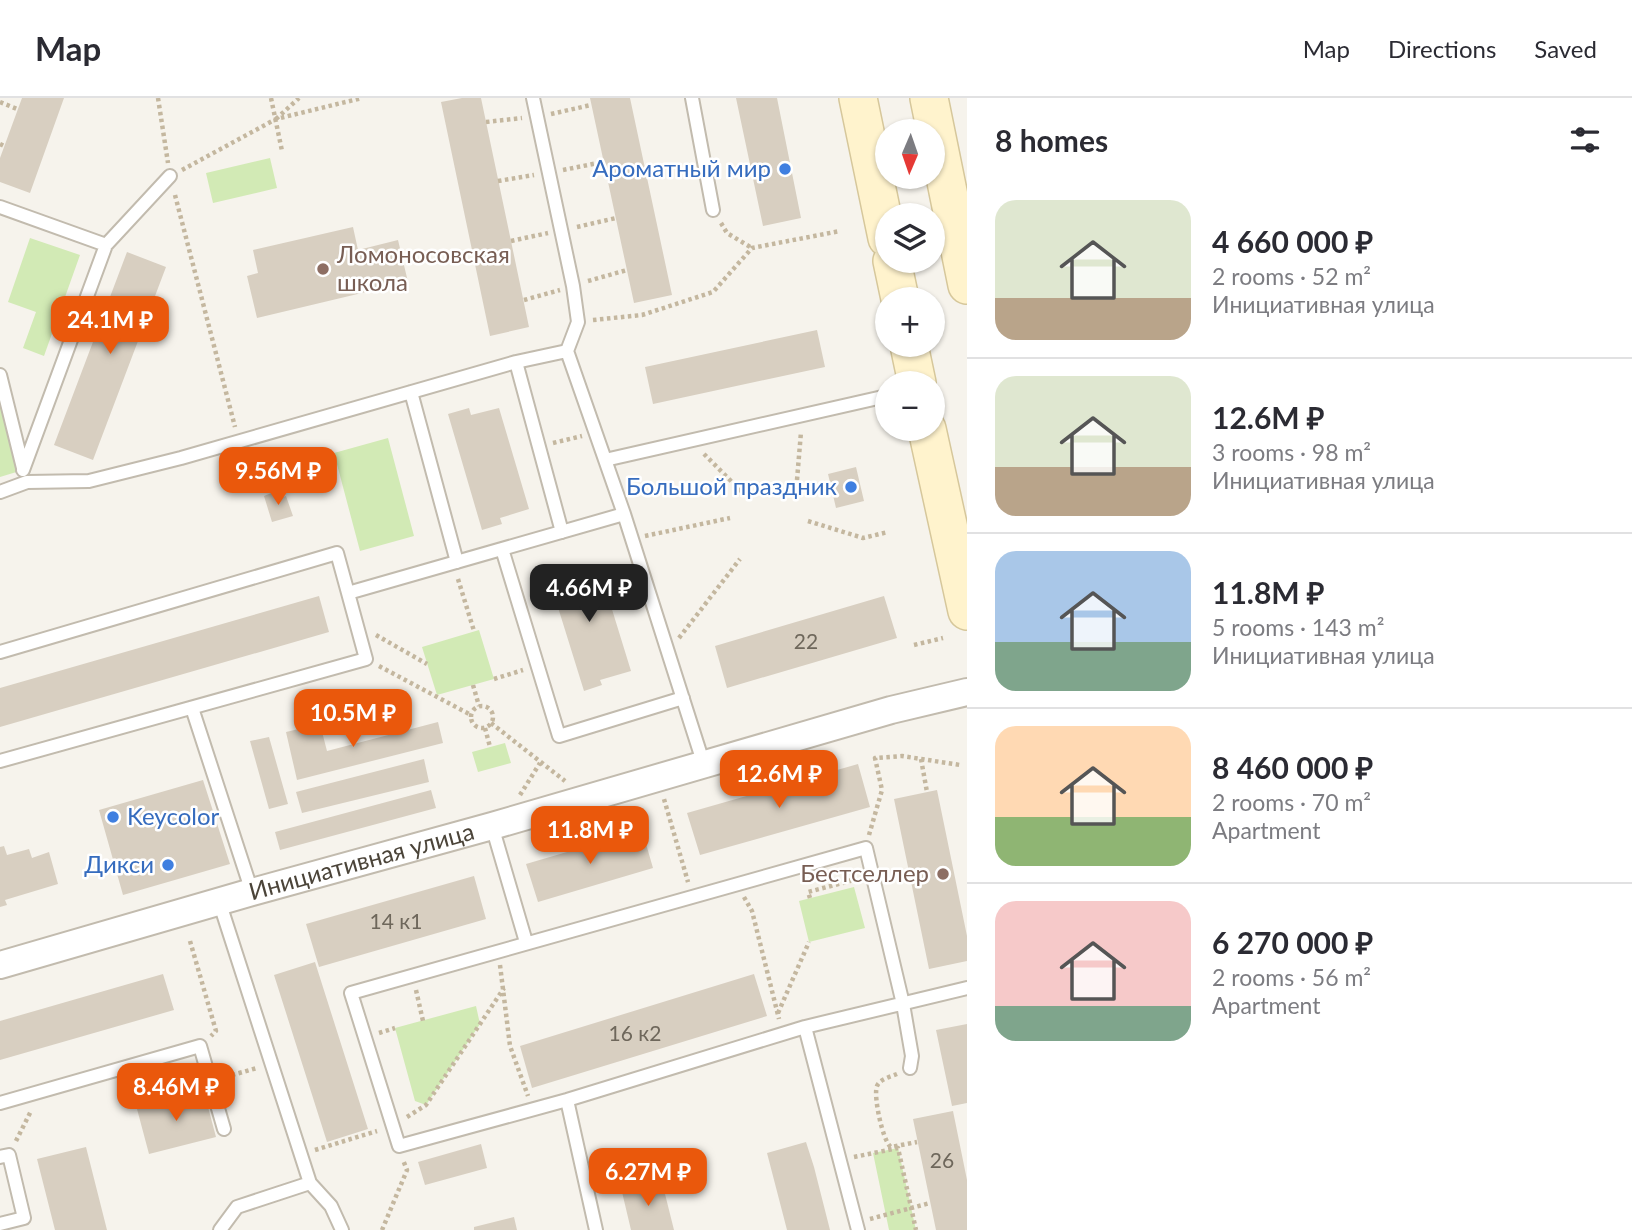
<!DOCTYPE html>
<meta charset="utf-8">
<style>
body{margin:0;font-family:Lato,sans-serif;background:#f7f7f7;color:#2b2b33;height:100vh;display:flex;flex-direction:column;font-size:26px;white-space:nowrap}
*{box-sizing:border-box;margin:0}
p{font-size:23px;color:#7c7c81}
.icon{flex:none;width:38px;height:38px;fill:none;stroke:currentColor;stroke-width:2;stroke-linecap:round;stroke-linejoin:round}
.map{position:relative;flex:1;overflow:hidden}
.sheet{display:flex;flex-direction:column;background:#fff;width:665px}
.sheet>*{flex:none}
.needle{width:46px;rotate:182deg}
.tools{position:absolute;left:875px;top:21px;display:grid;gap:14px}
.tools a{display:grid;place-items:center;width:70px;height:70px;border-radius:50%;background:#fff;box-shadow:0 2px 5px #0004;font-size:35px}
.price{position:absolute;translate:-50% -60px;padding:0 16px;border-radius:14px;background:#ea580c;color:#fff;font-size:23px;line-height:46px;filter:drop-shadow(0 2px 4px #0008)}
.price::after{content:'';position:absolute;left:50%;top:42px;width:21px;height:16px;margin-left:-10px;background:inherit;clip-path:polygon(0 0,100% 0,50% 100%)}
.price.on{background:#222;color:#fff}
ul{padding:0;list-style:none}
li{display:flex;align-items:center;gap:21px;height:175px;padding:0 28px}
li+li{border-top:2px solid #e1e1e2}
li span{display:grid;place-items:center;flex:none;width:196px;height:140px;border-radius:21px;color:#555}
li>.icon{margin-inline-start:auto}
span .icon{width:84px;height:84px;fill:#fffc;stroke-width:1}
li b{font-size:30px}
h2{display:flex;justify-content:space-between;align-items:center;height:84px;padding:0 28px;font-size:30px}
header{display:flex;align-items:center;gap:42px;box-sizing:border-box;height:98px;padding:0 35px;background:#fff;border-bottom:2px solid #e1e1e2}
header strong{font-size:33px}
nav{display:flex;gap:38px;margin-inline-start:auto;font-size:24px}
main{display:flex;flex:1;min-height:0}
.map>svg:first-child{display:block}
</style>
<header>
<strong>Map</strong>
<nav><a>Map</a><a>Directions</a><a>Saved</a></nav>
</header>
<main>
<div class="map">
<svg width="967" height="1132" viewBox="0 0 967 1132">
<rect width="100%" height="100%" fill="#f6f3ec"/>
<path fill="#d2eab5" d="M270,60L277,90L213,105L206,75Z
M30,140L80,157L44,258L23,250L36,214L8,204Z
M0,277L23,372L0,379Z
M388,340L414,438L360,453L334,355Z
M479,532L494,581L437,597L422,549Z
M505,645L511,665L478,674L472,654Z
M854,789L865,830L809,844L799,803Z
M476,908L480,926L426,1007L415,1003L395,930Z
M898,1050L916,1132H889L873,1055Z"/>
<path fill="#d8cfc1" d="M22,0H64L30,95L0,84V60Z
M462,0H481L529,229L490,238L441,4Z
M590,0H630L672,197L634,205Z
M736,0H777L801,120L763,128Z
M353,129L358,152L398,142L408,184L257,220L247,178L258,175L253,152Z
M127,154L166,169L93,362L54,347Z
M817,232L825,269L653,306L645,269Z
M469,310L471,317L499,310L529,411L500,420L502,426L482,432L448,316Z
M856,369L864,403L836,410L828,376Z
M274,394L277,401L286,398L293,418L272,424L264,398Z
M598,466L631,573L600,582L602,587L584,593L547,474L567,467L569,475Z
M319,498L329,534L0,629V590Z
M884,498L897,540L727,590L715,548Z
M438,624L443,645L297,682L286,634L320,626L327,653Z
M269,639L288,706L269,711L250,643Z
M424,661L429,684L302,715L296,694Z
M858,666L870,709L700,757L687,715Z
M203,682L230,766L123,797L99,712Z
M431,692L436,710L280,752L275,734Z
M937,692L967,838V863L929,871L894,701Z
M642,732L653,770L538,804L526,766Z
M4,748L7,757L29,751L32,760L49,754L58,786L5,802L7,807L0,809V749Z
M474,778L486,821L319,869L306,826Z
M315,864L368,1031L327,1044L274,877Z
M163,876L174,912L0,962V923Z
M754,876L767,918L532,990L520,948Z
M967,926V1005L952,1008L936,932Z
M204,994L216,1039L149,1056L137,1011Z
M953,1013L967,1082V1132H936L913,1021Z
M806,1044L814,1069L830,1132H787L767,1055Z
M481,1046L487,1070L425,1087L418,1064Z
M86,1049L107,1132H55L37,1061Z
M662,1084L674,1132H631L622,1094Z
M514,1119L517,1132H474V1129Z"/>
<g fill="none" stroke-linecap="round" stroke-linejoin="round">
<defs>
<path id="lane" d="M533,0L573,188L578,224L567,253L624,416L704,667
M692,0L713,112
M0,109L106,147
M516,264L562,434
M0,277L23,370
M411,294L457,464
M605,362L887,298
M23,372L106,147L170,78
M0,394L27,384L89,383L181,360L516,264L567,253
M502,451L559,638L683,600
M0,554L337,455L348,495L624,416
M192,610L252,794
M0,663L366,561L348,495
M492,728L526,844
M219,803L310,1085L237,1109L220,1132
M805,929L567,1002L399,1048L351,895L866,750L903,906L912,958L910,970
M567,1002L596,1132
M0,1005L200,948L224,1031
M0,1059L9,1057L24,1120L0,1126
M310,1085L331,1108L342,1132
M858,1132L805,929L967,890"/>
<g id="street">
<path id="s1" d="M0,867L252,794L492,728L891,612L967,594"/>
</g>
<path id="secondary" d="M858,0L887,140
M929,0L967,187
M892,163L900,201
M909,247L917,285
M927,331L967,513"/>
</defs>
<use href="#lane" stroke="#c2bbae" stroke-width="16"/>
<use href="#street" stroke="#c2bbae" stroke-width="30"/>
<use href="#secondary" stroke="#d6c79b" stroke-width="40"/>
<path stroke="#c4b79f" stroke-width="4.5" stroke-dasharray="3.5 3.5" stroke-linecap="butt" d="M158,0L168,65
M271,0L282,53
M0,4L17,11
M551,16L591,7
M276,21L299,0
M486,24L522,20
M0,46L4,48
M182,72L276,21L362,0
M563,72L603,64
M498,83L534,77
M175,97L235,329
M721,125L727,135L752,150
M577,129L616,120
M511,143L548,135
M588,183L627,172
M524,202L560,192
M593,222L642,217L713,194L752,150L840,133
M553,345L582,338
M704,356L743,395
M797,382L801,334
M808,423L863,440L888,434
M645,438L730,420
M458,481L474,533
M376,537L427,566
M679,540L740,461
M914,547L943,540
M379,568L471,617
M494,581L523,572
M473,587L479,608
M471 619a11 11 0 1 1 22 0a11 11 0 1 1-22 0Z
M491,625L565,683
M485,630L490,649
M921,661L927,694
M520,697L540,665
M664,701L688,784
M869,737L882,692L875,660L902,658L960,667
M744,799L752,813L779,921
M810,800L808,794L850,783L853,772
M190,843L216,933L211,938
M500,867L510,948L528,998
M416,892L423,923
M778,915L809,844
M379,935L395,930
M897,976C890,979 880,981 877,988C873,998 883,1044 891,1049L917,1044
M225,979L257,970
M407,1019L426,1007L504,890
M16,1043L31,1013
M315,1052L377,1033
M854,1059L898,1050L916,1132
M870,1121L930,1105
M382,1132L407,1072L403,1062"/>
<use href="#lane" stroke="#fff" stroke-width="12"/>
<use href="#street" stroke="#fff" stroke-width="26"/>
<use href="#secondary" stroke="#fff3cd" stroke-width="37"/>
</g>
<g fill="#3f7fe0" stroke="#fff" stroke-width="2.5">
<circle cx="785" cy="71" r="7"/>
<circle cx="851" cy="389" r="7"/>
<circle cx="113" cy="719" r="7"/>
<circle cx="168" cy="767" r="7"/>
</g>
<g fill="#8d6e63" stroke="#fff" stroke-width="2.5">
<circle cx="323" cy="171" r="7"/>
<circle cx="943" cy="776" r="7"/>
</g>
<g text-anchor="middle" stroke-width="5" stroke-linejoin="round" paint-order="stroke">
<g font-size="21" fill="#6e675b">
<text x="806" y="551">22</text>
<text x="396" y="831">14 к1</text>
<text x="635" y="943">16 к2</text>
<text x="942" y="1070">26</text>
</g>
<g font-size="24" fill="#366cbe" stroke="#fff" text-anchor="end">
<text x="771" y="79">Ароматный мир</text>
<text x="837" y="397">Большой праздник</text>
<text x="127" y="727" text-anchor="start">Keycolor</text>
<text x="154" y="775">Дикси</text>
</g>
<g font-size="24" fill="#785e54" stroke="#fff" text-anchor="start">
<text x="337" y="165">Ломоносовская<tspan x="337" dy="28">школа</tspan></text>
<text x="929" y="784" text-anchor="end">Бестселлер</text>
</g>
<g font-size="24" fill="#4b4439" stroke="#fff">
<text dy="8" stroke="none"><textPath href="#s1" startOffset="376">Инициативная улица</textPath></text>
</g>
</g>
</svg>
<div class="tools">
<a><svg class="needle" viewBox="-14 -14 28 28"><path d="M0-13l5 13h-10z" fill="#e53935"/><path d="M0 13l5-13h-10z" fill="#7c7c81"/></svg></a>
<a><svg class="icon" aria-label="layers" viewBox="0 0 24 24"><path d="M12 4l9 5-9 5-9-5zM3 14l9 5 9-5"/></svg></a>
<a>+</a>
<a>−</a>
</div>
<b class="price" style="left:110px;top:258px">24.1M ₽</b>
<b class="price" style="left:278px;top:409px">9.56M ₽</b>
<b class="price on" style="left:589px;top:526px">4.66M ₽</b>
<b class="price" style="left:353px;top:651px">10.5M ₽</b>
<b class="price" style="left:779px;top:712px">12.6M ₽</b>
<b class="price" style="left:590px;top:768px">11.8M ₽</b>
<b class="price" style="left:176px;top:1025px">8.46M ₽</b>
<b class="price" style="left:648px;top:1110px">6.27M ₽</b>
</div>
<section class="sheet">
<h2>8 homes<svg class="icon" aria-label="filters" viewBox="0 0 24 24"><path d="M4 7h16M4 17h16"/><circle cx="9" cy="7" r="2"/><circle cx="15" cy="17" r="2"/></svg></h2>
<ul>
<li><span style="background:linear-gradient(#dfe7d0 70%,#b9a48a 0)"><svg class="icon" aria-label="home" viewBox="0 0 24 24"><path d="M3 11l9-7 9 7M6 9v11h12V9"/></svg></span><div><b>4 660 000 ₽</b><p>2 rooms · 52 m²</p><p>Инициативная улица</p></div></li>
<li><span style="background:linear-gradient(#dfe7d0 65%,#b9a48a 0)"><svg class="icon" aria-label="home" viewBox="0 0 24 24"><path d="M3 11l9-7 9 7M6 9v11h12V9"/></svg></span><div><b>12.6M ₽</b><p>3 rooms · 98 m²</p><p>Инициативная улица</p></div></li>
<li><span style="background:linear-gradient(#a9c7e8 65%,#7fa58c 0)"><svg class="icon" aria-label="home" viewBox="0 0 24 24"><path d="M3 11l9-7 9 7M6 9v11h12V9"/></svg></span><div><b>11.8M ₽</b><p>5 rooms · 143 m²</p><p>Инициативная улица</p></div></li>
<li><span style="background:linear-gradient(#ffd9b3 65%,#8fb573 0)"><svg class="icon" aria-label="home" viewBox="0 0 24 24"><path d="M3 11l9-7 9 7M6 9v11h12V9"/></svg></span><div><b>8 460 000 ₽</b><p>2 rooms · 70 m²</p><p>Apartment</p></div></li>
<li><span style="background:linear-gradient(#f6c9c9 75%,#7fa58c 0)"><svg class="icon" aria-label="home" viewBox="0 0 24 24"><path d="M3 11l9-7 9 7M6 9v11h12V9"/></svg></span><div><b>6 270 000 ₽</b><p>2 rooms · 56 m²</p><p>Apartment</p></div></li>
</ul>
</section>
</main>
